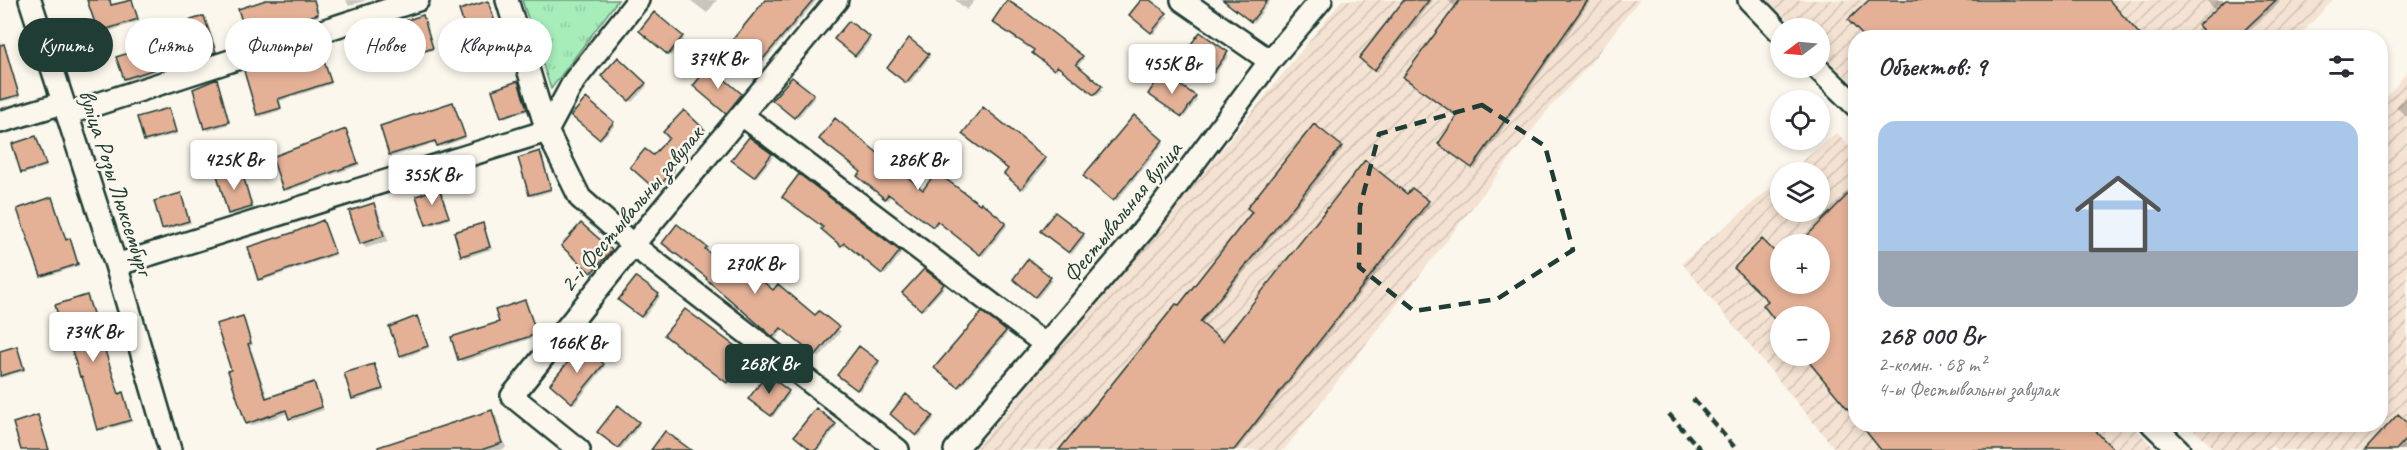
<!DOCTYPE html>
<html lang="ru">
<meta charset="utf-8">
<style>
body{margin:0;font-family:Caveat,sans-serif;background:#f7f7f7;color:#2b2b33;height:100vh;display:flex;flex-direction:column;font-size:22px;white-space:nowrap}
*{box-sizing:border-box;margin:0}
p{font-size:20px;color:#7c7c81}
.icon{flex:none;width:33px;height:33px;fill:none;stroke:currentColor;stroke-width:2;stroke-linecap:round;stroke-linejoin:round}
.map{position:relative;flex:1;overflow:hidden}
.panel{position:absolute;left:1848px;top:30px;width:540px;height:402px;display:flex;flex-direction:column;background:#fff;border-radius:24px;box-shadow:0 3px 9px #0003}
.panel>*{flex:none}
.top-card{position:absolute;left:18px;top:18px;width:570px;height:54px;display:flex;gap:12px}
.needle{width:39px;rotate:254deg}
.buttons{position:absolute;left:1770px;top:18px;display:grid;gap:12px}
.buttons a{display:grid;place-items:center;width:60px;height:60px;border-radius:50%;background:#fff;box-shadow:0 3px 9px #0003;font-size:30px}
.price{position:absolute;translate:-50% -51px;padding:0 14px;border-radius:6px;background:#fff;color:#222;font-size:20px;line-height:39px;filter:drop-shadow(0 2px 3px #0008)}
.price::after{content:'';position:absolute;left:50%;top:36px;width:18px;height:14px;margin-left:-9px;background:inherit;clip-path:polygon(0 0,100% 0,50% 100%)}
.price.selected{background:#1f3d34;color:#fff}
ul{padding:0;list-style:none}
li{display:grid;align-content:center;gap:12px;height:318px;padding:0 30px}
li+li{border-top:2px solid #e1e1e2}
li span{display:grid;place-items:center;height:186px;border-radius:18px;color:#555}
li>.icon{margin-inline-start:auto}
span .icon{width:108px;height:108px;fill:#fffc;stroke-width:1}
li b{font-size:26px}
h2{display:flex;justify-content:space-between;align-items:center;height:72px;padding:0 30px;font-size:26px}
.chip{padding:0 21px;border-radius:27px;background:#fff;box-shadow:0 3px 9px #0003;font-size:21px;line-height:54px}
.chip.selected{background:#1f3d34;color:#fff}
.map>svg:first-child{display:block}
</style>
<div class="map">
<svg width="2407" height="450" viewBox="0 0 2407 450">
<defs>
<pattern id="industrial-furrows" width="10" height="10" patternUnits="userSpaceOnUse" patternTransform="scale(1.5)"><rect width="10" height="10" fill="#f4e2d2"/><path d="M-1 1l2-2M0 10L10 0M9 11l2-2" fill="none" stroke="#d1c3b5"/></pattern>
<pattern id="grass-tufts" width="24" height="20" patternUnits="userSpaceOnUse" patternTransform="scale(1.5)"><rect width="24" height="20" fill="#a6edba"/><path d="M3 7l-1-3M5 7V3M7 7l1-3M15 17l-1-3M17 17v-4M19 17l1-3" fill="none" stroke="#8ecca0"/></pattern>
</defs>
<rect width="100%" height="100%" fill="#fbf7ec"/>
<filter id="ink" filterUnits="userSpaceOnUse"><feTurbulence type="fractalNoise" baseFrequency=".0167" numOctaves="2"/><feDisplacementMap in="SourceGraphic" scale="12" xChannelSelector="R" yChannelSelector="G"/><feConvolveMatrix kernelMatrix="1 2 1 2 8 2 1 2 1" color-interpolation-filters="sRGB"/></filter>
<g filter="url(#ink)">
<path fill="url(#industrial-furrows)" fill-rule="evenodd" d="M1342,0H1639L1587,67L1551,106L1284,450H974L1136,257Z
M1767,0H2333L2298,37L1856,38L1855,86L1820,51V28H1797Z
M2407,72V448L2405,450H2277L2272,446L2269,450H2215L2189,425L2380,424L2381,104Z
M1837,132L1855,154L1856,424L2132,425L2156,450H1836L1682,263L1780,180V212H1820V172H1790ZM1780,244H1820V284H1780ZM1780,316H1820V356H1780Z"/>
<path fill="url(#grass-tufts)" stroke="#629577" stroke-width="1.5" d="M522,0H618L551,89Z"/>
<path fill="#0003" d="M89,0H110L112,6L131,0L139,21L102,34Z
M269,0H315L319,16L251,38L248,36Z
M346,0H367L349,6Z
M690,0H717L707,13Z
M767,0H817L760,66L732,43Z
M955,0H975L967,10Z
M1143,0H1147L1168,17L1154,34L1131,15Z
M1225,0H1271L1254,23Z
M1406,0H1433L1377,72L1361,58Z
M1447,0H1591L1475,169L1442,146L1458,117L1456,7Z
M2206,0H2280L2240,38H2188L2216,11Z
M488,2L496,24L469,32L467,30Z
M654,14L684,39L671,56L641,31Z
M422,17L434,50L423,53L420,51Z
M204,18L217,54L197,61L194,59Z
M388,37L397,62L372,71L370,69Z
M869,38L871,40L858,57L836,39Z
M148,48L156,71L127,80L125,78Z
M1036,50L1082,57L1084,59L1077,67L1103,90L1097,96L1059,67L1057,71L1036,55Z
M1189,54H1227L1229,56L1215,74Z
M928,55L930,57L909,84L891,70Z
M6,56L20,97L0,102V58Z
M322,56L332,84L280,101L282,110L260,117L258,115L268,66L272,72Z
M618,59L647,86L632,102L603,76Z
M710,68L743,97L729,114L695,86Z
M793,79L815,97L797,119L774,100Z
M216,80L230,124L208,131L195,90Z
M518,83L528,111L504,118L502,116Z
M2407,94V117L2396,107Z
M1152,96L1195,98L1197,100L1184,118Z
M587,100L615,125L601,140L573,116Z
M452,104L466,138L441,147L438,142L392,157L390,155Z
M168,109L177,134L147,142L145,140Z
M983,109L1047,162L1024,190L1006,174L1009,170Z
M684,112L706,133L672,170L675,172L659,191L632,167L653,157L671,138Z
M1135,117L1164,143L1116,202L1085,175Z
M1314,126L1343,149L1201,325L1223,343L1412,190L1430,205L1237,450H1061L1179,307L1254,212Z
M346,131L360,165L287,191L285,189Z
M36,138L47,167L24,174L22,172Z
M540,153L552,191L532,197L530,195Z
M771,155L773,157L756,178L735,162Z
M241,170L254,209L231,215L229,213Z
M863,172L923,193L981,205L1007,226L983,256L940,221L936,227L891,195L888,200L859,176Z
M799,176L901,254L885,275L847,244L844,247L823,229L825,227Z
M1856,183V416L1806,356H1820V316H1780V324L1765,306L1770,301L1762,241L1780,259V284H1820V244H1801L1845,199L1842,196Z
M438,190L450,219L429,226L427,224Z
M181,195L191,223L165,230L163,228Z
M52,199L67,241L72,242L79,266L44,277L42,275Z
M373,205L378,210L388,241L366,248L361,243Z
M323,222L336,255L261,281L259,279Z
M483,225L492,249L465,258L463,255Z
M581,225L612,253L594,273L563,246Z
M677,226L706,248L708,251L707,253L728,271L773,292L841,331L819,358L784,329L776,339L710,282Z
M1044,233L1083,235L1085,237L1072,254Z
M1028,261L1052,280L1038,298L1015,279Z
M943,285L945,287L924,310L904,293Z
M658,295L660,297L644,318L622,302Z
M87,297L119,395L125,396L132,422L101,431L81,376L68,332L64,331Z
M525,301L538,336L462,362L460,359Z
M243,318L253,345L250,346L268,399L313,383L324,410L293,421L289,413L250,426L247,423L233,371Z
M417,318L429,348L403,358L391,328Z
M1005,332L1007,334L960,388L936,368Z
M668,337L746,357L748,359L729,384Z
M16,348L25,371L0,378V353Z
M581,348L605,367L575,404L552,384Z
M859,348L880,364L860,391L841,376Z
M374,365L384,391L356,400L354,398Z
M767,376L790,394L773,417L752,401Z
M907,396L934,419L919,437L892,414Z
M816,410L837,427L819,450H813Z
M491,411L496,416L506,448L500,450H379Z
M638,423L640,425L621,449L601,434Z
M2407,424L2406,450H2374Z"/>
<path fill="#e4b197" stroke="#1f3d34" stroke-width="1.5" d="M87,0H110L111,5L132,0L138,19L98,32Z
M266,0H314L318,14L247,37L238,9Z
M765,0H813L757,66L730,43Z
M1007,0L1027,13L1083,56L1076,64L1102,86L1094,95L1057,66L1054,70L1032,53L1034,50L992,22Z
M1141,0H1150L1167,13L1151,33L1129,15Z
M1223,0H1268L1251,22Z
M1404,0H1429L1374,71L1359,58Z
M1460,0H1588L1472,168L1438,144L1457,116L1403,77Z
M1869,0H2109L2143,38H1865L1848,20Z
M2226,0H2276L2236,38H2210L2198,25Z
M488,1L495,22L466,31L459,10Z
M654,12L683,36L668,55L639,31Z
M423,15L433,48L369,70L360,42L400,29L398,23Z
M204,16L216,52L193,60L181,23Z
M849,21L870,37L855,56L834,39Z
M1200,32L1228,52L1213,73L1185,52Z
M909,38L929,54L906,83L887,68Z
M4,44L19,95L0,100V45Z
M148,47L155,69L124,79L116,57Z
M322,55L331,82L278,99L281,108L257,115L244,71L269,64L271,71Z
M618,57L646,83L629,101L601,76Z
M709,66L742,94L726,114L693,86Z
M1162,73L1196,96L1182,117L1148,94Z
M792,77L814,94L794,118L772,100Z
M217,79L229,122L204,129L193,89Z
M518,81L527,109L501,117L492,90Z
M586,98L614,122L599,139L571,116Z
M453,102L465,136L437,146L435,141L389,155L380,126Z
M983,107L1046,158L1021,189L1004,174L1008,169L962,134Z
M169,108L176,132L144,141L137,117Z
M684,110L705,130L671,167L674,169L656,190L630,167L645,149L653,155L669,138L663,132Z
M1134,115L1163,140L1113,201L1083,176Z
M835,118L923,190L936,172L980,204L981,202L1006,223L980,255L937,221L933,227L888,194L885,199L857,176L861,172L819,139Z
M1314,124L1342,146L1200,322L1223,341L1365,160L1407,194L1412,188L1429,201L1234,450H1059L1176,304L1179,305L1252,212L1247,208Z
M346,129L358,163L283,190L272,157Z
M36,136L46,165L21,173L12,144Z
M749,137L772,154L754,177L731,160Z
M540,151L551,189L529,195L518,158Z
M241,168L252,207L228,214L217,175Z
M799,174L900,251L882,274L844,243L841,246L821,229L823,227L782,197Z
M1856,186V419L1804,356H1820V316H1780V327L1763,305L1768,301L1734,268L1762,239L1780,257V284H1820V244H1799Z
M439,188L449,217L426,225L416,196Z
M181,193L189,221L162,229L154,201Z
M52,197L66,240L70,238L78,264L41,276L17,209Z
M374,203L384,236L360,244L349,211Z
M1055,212L1084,234L1069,253L1040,231Z
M323,220L335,253L258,280L248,247L295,232Z
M483,223L490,247L461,256L454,232Z
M581,223L612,250L591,273L561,246Z
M677,224L707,247L705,249L727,268L736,258L773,290L778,284L815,315L819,311L839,327L815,356L781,328L773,337L706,279L707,278L662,243Z
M1028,259L1051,277L1035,297L1013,279Z
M924,269L944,284L921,310L902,293Z
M636,277L659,294L641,317L618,300Z
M87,295L119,394L123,392L131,420L97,430L82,376L80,377L66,331L63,332L55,305Z
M525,300L537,334L458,360L451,337L499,322L495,310Z
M685,309L747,355L727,383L664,335Z
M982,312L1006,331L958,387L934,368Z
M243,316L251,343L248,344L266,398L314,382L322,407L289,419L286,410L246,424L228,371L231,370L216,324Z
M417,316L428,346L400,356L389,327Z
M17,346L24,369L0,376V351Z
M581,346L604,364L572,403L550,384Z
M859,346L879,361L857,390L837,375Z
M374,364L383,389L352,399L344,373Z
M767,374L789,391L771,416L748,399Z
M906,394L933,416L916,436L890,414Z
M618,405L639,422L618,448L597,432Z
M816,408L836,424L816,450H811L794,436Z
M492,410L502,443L481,450H378V447Z
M2398,414L2407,422V438L2396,450H2365Z
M38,415L49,450H21L13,423Z
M1860,424H2089L2114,450H1881Z
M665,431L691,450H651Z"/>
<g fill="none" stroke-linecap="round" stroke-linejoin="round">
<defs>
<path id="minor" d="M30,0L116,265L170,450
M507,0L547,131L580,198L633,245L898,450
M1182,0L1270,61
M1749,0L1780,32
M1817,68L1856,106
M67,114L418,0
M742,115L1046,345
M0,122L63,103
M547,131L574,81L638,0
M116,265L547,131
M2152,424L2179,450
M579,450L512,396L633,245L837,0
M955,450L1146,227L1270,61L1321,0"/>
</defs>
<use href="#minor" stroke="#1f3d34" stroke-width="26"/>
<use href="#minor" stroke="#fbf7ec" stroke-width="21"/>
<path stroke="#1f3d34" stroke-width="4.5" stroke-dasharray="9 4.5" stroke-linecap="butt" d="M1693,399L1737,450
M1669,414L1701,450"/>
</g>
</g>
<path fill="none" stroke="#1f3d34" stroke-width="4.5" stroke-dasharray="12 8" stroke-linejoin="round" d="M1482,105L1545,146L1573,250L1497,299L1414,311L1359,267L1360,207L1379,134Z"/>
<g text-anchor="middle" stroke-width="5" stroke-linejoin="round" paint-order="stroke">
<g font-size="24" fill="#1f3d34" stroke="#fbf7ec">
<text transform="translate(116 182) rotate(72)" y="8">вуліца Розы Люксембург</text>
<text transform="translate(631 209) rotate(-50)" y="8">2-і Фестывальны завулак</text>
<text transform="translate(1122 212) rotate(-51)" y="8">Фестывальная вуліца</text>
</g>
</g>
</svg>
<div class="buttons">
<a><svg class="needle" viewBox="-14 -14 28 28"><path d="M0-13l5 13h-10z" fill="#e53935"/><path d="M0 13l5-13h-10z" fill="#7c7c81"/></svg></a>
<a><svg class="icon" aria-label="locate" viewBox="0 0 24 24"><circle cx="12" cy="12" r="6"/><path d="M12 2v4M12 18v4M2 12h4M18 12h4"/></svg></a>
<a><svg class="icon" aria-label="layers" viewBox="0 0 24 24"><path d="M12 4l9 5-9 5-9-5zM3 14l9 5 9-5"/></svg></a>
<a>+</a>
<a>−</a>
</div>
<b class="price" style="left:718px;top:90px">374K Br</b>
<b class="price" style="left:1172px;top:95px">455K Br</b>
<b class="price" style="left:234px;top:191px">425K Br</b>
<b class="price" style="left:918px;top:191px">286K Br</b>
<b class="price" style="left:432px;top:206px">355K Br</b>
<b class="price" style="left:755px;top:295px">270K Br</b>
<b class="price" style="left:93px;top:363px">734K Br</b>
<b class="price" style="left:577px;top:374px">166K Br</b>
<b class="price selected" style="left:769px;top:395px">268K Br</b>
<div class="top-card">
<a class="chip selected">Купить</a>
<a class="chip">Снять</a>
<a class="chip">Фильтры</a>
<a class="chip">Новое</a>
<a class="chip">Квартира</a>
</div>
<section class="panel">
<h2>Объектов: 9<svg class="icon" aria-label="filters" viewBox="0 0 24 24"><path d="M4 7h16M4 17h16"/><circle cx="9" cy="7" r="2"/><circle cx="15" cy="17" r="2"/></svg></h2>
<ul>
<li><span style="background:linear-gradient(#a9c7e8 70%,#9aa5b1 0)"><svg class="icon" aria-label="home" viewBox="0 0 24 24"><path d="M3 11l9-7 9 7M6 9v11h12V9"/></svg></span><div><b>268 000 Br</b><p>2-комн. · 68 m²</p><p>4-ы Фестывальны завулак</p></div></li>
</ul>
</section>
</div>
